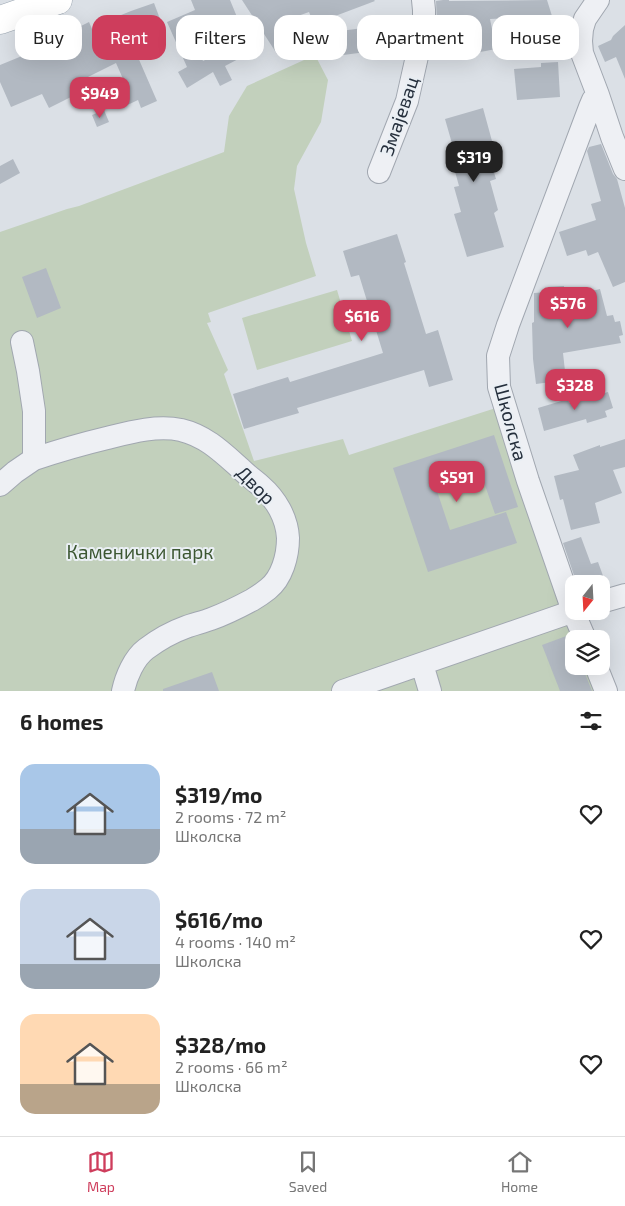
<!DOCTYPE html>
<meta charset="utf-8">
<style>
body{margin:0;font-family:"Exo 2",sans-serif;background:#f6f6f6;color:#222;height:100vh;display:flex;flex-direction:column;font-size:19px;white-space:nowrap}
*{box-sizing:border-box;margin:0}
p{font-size:16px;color:#767676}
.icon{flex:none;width:28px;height:28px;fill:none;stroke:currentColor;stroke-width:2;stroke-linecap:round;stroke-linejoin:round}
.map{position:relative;height:691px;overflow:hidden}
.drawer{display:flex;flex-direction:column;background:#fff;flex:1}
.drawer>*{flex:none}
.top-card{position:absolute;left:15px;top:15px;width:595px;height:45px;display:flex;gap:10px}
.needle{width:32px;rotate:198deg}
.tools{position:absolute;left:565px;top:575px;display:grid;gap:10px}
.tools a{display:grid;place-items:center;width:45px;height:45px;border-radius:10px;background:#fff;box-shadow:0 5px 20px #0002;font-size:25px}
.price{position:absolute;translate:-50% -42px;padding:0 11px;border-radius:10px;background:#ce3d5c;color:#fff;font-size:16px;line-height:32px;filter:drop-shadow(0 1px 2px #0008)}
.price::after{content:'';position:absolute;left:50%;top:30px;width:15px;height:11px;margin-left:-8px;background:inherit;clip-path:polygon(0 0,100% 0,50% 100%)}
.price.active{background:#222;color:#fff}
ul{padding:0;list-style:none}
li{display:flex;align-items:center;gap:15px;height:125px;padding:0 20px}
li span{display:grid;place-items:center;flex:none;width:140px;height:100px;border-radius:15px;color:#555}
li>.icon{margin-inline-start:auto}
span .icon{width:60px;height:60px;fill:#fffc;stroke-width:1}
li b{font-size:21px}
h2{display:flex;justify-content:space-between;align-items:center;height:60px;padding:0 20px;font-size:21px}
.chip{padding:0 18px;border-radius:15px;background:#fff;box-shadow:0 5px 20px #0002;font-size:18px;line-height:45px}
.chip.active{background:#ce3d5c;color:#fff}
.tab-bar{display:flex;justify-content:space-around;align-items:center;height:70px;border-top:1px solid #e0e0e0;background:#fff;font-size:14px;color:#767676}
.tab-bar a{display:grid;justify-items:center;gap:2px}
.tab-bar .active{color:#ce3d5c}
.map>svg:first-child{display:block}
</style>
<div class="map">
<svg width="625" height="691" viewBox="0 0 625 691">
<rect width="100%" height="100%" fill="#dbe0e6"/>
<path fill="#c2d0bc" d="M315,55L328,80L321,122L297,166L294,189L306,243L316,276L208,313L211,322L207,323L228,370L224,374L254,461L343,439L349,455L499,407L574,639V666H585L594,691H0V232L67,209L79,206L224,152L229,116L247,86Z
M337,290L352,341L257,370L242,318Z"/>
<path fill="#b2b9c2" d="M191,0H230L237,17L192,35L203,61L238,44L244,56L225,66L232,80L220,86L213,72L187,88L178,72L187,67L167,22L195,10Z
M242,0H374L375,1L314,24L309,12L281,22L291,37L293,44L277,54Z
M443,0H449V1L547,0L552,16L490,19L496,49L475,53L468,20L459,21V20L437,23L436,1Z
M154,3L163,27L134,37L140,54L137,55L157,101L141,108L138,100L121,108L115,93L127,88L116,63L86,78L92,89L78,95L77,94L49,108L42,94L11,107L0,82V65L22,56L20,49L44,39L49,50L77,37L73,30L89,22L92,29L99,24L131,11Z
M625,25V79L616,57L605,62L598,46L611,40L613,36Z
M371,27L374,51L320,58L317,34Z
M558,62L560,97L517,100L514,69L541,67V63Z
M483,108L492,141L485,143L496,179L490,181L498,210L494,213L504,247L467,257L454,214L461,212L454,187L459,186L451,157L455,154L445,119Z
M104,110L109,122L97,127L92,115Z
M601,144L613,174L617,179L625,208V282L613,287L598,252L588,256L586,250L567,256L559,232L596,220L591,204L601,201L587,151L589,147Z
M13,159L20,173L0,184V166Z
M397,234L406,262L404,263L426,334L438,330L453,380L429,387L424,370L297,408L299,413L244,429L233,394L288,377L290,382L383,353L359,275L351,277L343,251Z
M46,268L61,308L37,318L22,277Z
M564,286V292H568V297L600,289L607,316L613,315L615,322L620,321L623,335L619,336L621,343L563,353L566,380L536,384L533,359L532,323L534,322V293L548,292V287Z
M608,392L613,408L605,411L607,417L587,423L586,419L544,431L538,408L568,399L569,403Z
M494,435L518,507L495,514L480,471L435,485L450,530L506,512L517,543L428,572L393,468Z
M625,439V467L613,470L622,493L595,503L600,523L571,530L563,499L560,500L554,476L579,470L573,455L600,445V447Z
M581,537L591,564L598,562L606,584H577L563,543Z
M569,635L574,645V666H583L584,671L592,691H560L542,645Z
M212,672L219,691H163V689Z"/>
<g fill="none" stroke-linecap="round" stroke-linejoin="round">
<defs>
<path id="minor" d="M598,0L585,19L582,29L581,41L582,53L598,95L612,137L625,169
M379,172L407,101L424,25V10L423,0
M34,459C58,451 82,444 107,438C131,432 157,425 181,430C206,436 222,452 241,469C247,475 254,480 261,486C276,499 287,518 288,538C288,556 282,578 268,589C263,593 257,597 252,600C239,607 225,614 211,619C203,622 194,624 186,627C172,632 158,640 146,649C134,658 126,677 123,691
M0,485L15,472L34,459V411L28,371L22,342
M601,602L625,595
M585,639L573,611L528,481L499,387L498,356L508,325L590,107L593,100L598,95
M422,664L430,691
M596,666L606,691
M343,691L574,611"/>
<path id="major" d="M0,20L58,0"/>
</defs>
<use href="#minor" stroke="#a1a7b0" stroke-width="24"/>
<use href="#major" stroke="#9aa5b1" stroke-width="29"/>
<use href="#minor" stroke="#eef0f4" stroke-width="22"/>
<use href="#major" stroke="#fff" stroke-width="28"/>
</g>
<g text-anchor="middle" stroke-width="4" stroke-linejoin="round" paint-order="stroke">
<g font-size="19" fill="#252f3c" stroke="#eaeff4">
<text transform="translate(399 116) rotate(-71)" y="7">Змајевац</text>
<text transform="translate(511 422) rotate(75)" y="7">Школска</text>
<text transform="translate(256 485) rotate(45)" y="7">Двор</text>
</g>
<g font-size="19" fill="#3c5732" stroke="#eaeff4">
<text x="140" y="559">Каменички парк</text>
</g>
</g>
</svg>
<div class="tools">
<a><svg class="needle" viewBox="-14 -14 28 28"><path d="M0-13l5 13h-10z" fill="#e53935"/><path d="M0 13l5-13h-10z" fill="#767676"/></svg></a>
<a><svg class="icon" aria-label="layers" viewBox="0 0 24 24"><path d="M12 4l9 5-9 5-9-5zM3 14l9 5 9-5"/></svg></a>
</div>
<b class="price" style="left:100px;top:119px">$949</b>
<b class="price active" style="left:474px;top:183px">$319</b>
<b class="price" style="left:568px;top:329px">$576</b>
<b class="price" style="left:362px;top:342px">$616</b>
<b class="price" style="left:575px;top:411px">$328</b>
<b class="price" style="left:457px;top:503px">$591</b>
<div class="top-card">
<a class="chip">Buy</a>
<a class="chip active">Rent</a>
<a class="chip">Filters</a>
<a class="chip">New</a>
<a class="chip">Apartment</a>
<a class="chip">House</a>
</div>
</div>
<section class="drawer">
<h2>6 homes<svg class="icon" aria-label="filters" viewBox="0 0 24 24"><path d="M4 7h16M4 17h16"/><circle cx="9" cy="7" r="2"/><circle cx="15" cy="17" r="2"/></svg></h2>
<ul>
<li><span style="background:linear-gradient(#a9c7e8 65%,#9aa5b1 0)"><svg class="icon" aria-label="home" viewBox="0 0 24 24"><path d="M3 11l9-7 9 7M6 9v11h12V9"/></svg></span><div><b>$319/mo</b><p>2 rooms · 72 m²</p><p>Школска</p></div><svg class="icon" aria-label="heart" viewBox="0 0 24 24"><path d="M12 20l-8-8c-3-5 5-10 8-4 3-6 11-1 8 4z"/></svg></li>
<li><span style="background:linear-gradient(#c9d6e8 75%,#9aa5b1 0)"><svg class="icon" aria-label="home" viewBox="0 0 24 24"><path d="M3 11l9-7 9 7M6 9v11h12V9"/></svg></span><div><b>$616/mo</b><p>4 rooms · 140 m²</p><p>Школска</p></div><svg class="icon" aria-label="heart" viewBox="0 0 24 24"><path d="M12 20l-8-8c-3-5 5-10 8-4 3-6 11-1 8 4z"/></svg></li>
<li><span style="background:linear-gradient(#ffd9b3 70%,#b9a48a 0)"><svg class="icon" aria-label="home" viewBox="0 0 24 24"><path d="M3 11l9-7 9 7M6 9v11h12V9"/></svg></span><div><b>$328/mo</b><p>2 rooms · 66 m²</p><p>Школска</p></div><svg class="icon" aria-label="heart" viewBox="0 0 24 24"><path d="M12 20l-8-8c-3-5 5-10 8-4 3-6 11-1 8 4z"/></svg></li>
</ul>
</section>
<nav class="tab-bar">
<a class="active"><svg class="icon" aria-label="map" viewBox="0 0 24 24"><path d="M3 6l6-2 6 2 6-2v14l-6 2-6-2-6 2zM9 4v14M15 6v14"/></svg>Map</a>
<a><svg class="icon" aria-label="saved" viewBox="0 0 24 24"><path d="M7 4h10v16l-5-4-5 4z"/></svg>Saved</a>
<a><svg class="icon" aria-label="home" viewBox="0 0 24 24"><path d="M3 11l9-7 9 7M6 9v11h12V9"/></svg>Home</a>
</nav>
